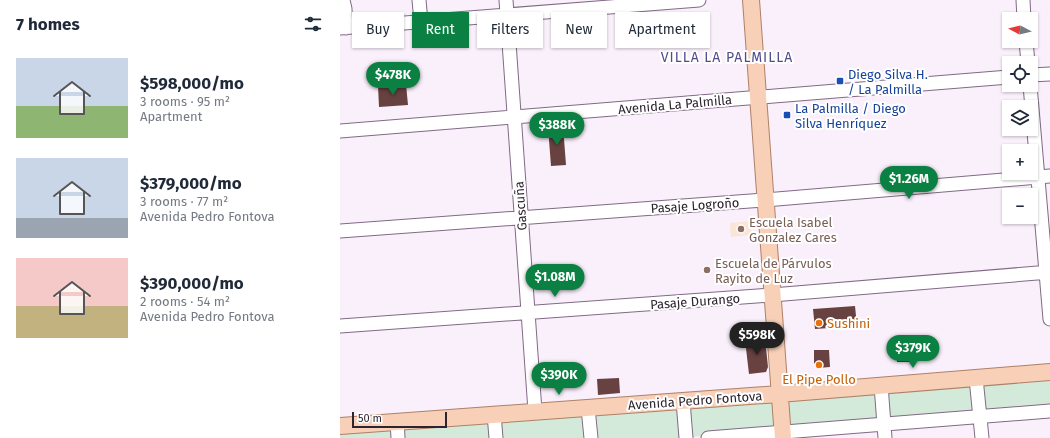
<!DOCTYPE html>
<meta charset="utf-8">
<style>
body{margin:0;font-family:"Fira Sans",sans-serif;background:#f6f6f7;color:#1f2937;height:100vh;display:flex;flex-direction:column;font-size:15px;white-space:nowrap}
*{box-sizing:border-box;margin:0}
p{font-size:13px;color:#747a83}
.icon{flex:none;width:22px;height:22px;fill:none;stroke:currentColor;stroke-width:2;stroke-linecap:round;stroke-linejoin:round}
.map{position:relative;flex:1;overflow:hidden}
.sheet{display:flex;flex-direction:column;background:#fff;width:340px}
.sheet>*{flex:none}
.banner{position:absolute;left:12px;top:12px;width:380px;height:36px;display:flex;gap:8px}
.needle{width:26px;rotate:277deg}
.fabs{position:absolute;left:662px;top:12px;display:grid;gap:8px}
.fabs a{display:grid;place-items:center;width:36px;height:36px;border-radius:0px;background:#fff;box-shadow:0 1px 3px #0004;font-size:20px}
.scale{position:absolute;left:12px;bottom:10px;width:95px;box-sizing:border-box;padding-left:4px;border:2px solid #2d242f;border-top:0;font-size:11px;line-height:14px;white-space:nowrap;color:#2d242f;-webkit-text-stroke:3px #fff;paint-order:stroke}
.price{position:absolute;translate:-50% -34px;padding:0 9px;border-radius:14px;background:#0b8043;color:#fff;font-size:13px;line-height:26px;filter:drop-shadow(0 1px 2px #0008)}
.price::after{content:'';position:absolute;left:50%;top:24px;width:12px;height:9px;margin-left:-6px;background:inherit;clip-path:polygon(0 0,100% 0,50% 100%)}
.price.on{background:#222;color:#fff}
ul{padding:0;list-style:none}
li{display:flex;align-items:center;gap:12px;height:100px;padding:0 16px}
li span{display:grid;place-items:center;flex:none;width:112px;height:80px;border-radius:0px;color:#555}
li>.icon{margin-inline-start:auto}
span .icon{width:48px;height:48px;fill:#fffc;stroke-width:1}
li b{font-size:17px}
h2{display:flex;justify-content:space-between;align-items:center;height:48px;padding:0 16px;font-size:17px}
.pill{padding:0 14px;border-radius:0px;background:#fff;box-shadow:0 1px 3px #0004;font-size:14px;line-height:36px}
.pill.on{background:#0b8043;color:#fff}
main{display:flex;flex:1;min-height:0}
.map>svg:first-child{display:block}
</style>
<main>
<section class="sheet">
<h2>7 homes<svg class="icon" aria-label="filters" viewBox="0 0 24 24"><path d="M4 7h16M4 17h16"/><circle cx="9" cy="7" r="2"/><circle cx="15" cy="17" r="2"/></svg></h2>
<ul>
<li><span style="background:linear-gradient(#c9d6e8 60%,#8fb573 0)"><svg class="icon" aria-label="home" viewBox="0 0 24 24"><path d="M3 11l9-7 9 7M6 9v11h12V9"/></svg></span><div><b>$598,000/mo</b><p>3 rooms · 95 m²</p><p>Apartment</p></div></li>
<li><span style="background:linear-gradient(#c9d6e8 75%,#9aa5b1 0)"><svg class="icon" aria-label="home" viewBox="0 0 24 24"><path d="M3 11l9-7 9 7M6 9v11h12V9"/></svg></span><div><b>$379,000/mo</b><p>3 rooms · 77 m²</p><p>Avenida Pedro Fontova</p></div></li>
<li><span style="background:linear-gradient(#f6c9c9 60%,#c2b280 0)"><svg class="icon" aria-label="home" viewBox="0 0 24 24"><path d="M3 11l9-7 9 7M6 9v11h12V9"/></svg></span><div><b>$390,000/mo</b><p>2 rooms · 54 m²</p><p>Avenida Pedro Fontova</p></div></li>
</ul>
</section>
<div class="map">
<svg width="710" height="438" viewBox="0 0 710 438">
<rect width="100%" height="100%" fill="#faf0fc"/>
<path fill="#fae5d7" d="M410,221L411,235L391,237L390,223Z"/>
<path fill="#d3e9d9" d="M710,377V409L337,438H0V433Z"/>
<path fill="#684241" d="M66,84L68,105L39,107L38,86Z
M223,126L226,165L211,166L208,127Z
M515,306L517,326L475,329L473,309Z
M425,338L428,367L426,372L409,374L405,340Z
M571,346L572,362H557L556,347Z
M474,350H489L490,367L478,368L474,363Z
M279,378L280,393L258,395L257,379Z"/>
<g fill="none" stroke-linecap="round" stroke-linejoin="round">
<defs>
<path id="minor" d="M3,0L5,9L6,28
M79,0L81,22
M166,0L195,411
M683,0L684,19
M0,28L359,0
M686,41L688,63
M691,75L710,74
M690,85L710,319
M0,131L669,77
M0,231L425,200L710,176
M0,326L432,295L710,272
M636,378L642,438
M541,385L545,438
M343,401L346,438
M248,408L251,438
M154,414L156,438
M57,421L58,438
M368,438L710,411"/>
<path id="major" d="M411,0L443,438
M0,426L439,394L710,372"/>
</defs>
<use href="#minor" stroke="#806a84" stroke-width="15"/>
<use href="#major" stroke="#ae8068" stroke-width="18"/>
<use href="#minor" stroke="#fff" stroke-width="13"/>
<use href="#major" stroke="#f8d0b7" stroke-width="16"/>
</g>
<g fill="#1a4fb4" stroke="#fff" stroke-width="1.5">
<rect x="496" y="77" width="8" height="8" rx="2"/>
<rect x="443" y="111" width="8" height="8" rx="2"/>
</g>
<g fill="#8d6e63" stroke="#fff" stroke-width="1.5">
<circle cx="401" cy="229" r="4"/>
<circle cx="367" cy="270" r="4"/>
</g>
<g fill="#e8710a" stroke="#fff" stroke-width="1.5">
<circle cx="479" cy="323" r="4"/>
<circle cx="479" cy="365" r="4"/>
</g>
<g text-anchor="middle" stroke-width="4" stroke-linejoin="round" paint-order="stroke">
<g font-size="13" fill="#164399" stroke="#fff" text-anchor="start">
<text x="508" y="79">Diego Silva H.<tspan x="508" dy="15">/ La Palmilla</tspan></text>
<text x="455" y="113">La Palmilla / Diego<tspan x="455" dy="15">Silva Henríquez</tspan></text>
</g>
<g font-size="13" fill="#2d242f" stroke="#fff">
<text transform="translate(335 104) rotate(-5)" y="5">Avenida La Palmilla</text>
<text transform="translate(355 205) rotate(-4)" y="5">Pasaje Logroño</text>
<text transform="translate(180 206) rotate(-94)" y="5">Gascuña</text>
<text transform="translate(355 301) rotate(-4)" y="5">Pasaje Durango</text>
<text transform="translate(355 400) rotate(-4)" y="5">Avenida Pedro Fontova</text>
</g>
<g font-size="13" fill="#785e54" stroke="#fff" text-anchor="start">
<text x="409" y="227">Escuela Isabel<tspan x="409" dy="15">Gonzalez Cares</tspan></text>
<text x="375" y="268">Escuela de Párvulos<tspan x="375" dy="15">Rayito de Luz</tspan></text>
</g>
<g font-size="13" fill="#c56008" stroke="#fff" text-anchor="start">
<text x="487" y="328">Sushini</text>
<text x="479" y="384" text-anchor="middle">El Pipe Pollo</text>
</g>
<g font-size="14" letter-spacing="1" fill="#514d8b" stroke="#fff">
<text x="387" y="62">VILLA LA PALMILLA</text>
</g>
</g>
</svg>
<div class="fabs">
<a><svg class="needle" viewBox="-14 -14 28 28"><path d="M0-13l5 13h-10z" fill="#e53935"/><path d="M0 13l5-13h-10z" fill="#747a83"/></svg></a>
<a><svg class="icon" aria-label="locate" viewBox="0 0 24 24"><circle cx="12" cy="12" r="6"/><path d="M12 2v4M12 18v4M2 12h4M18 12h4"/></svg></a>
<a><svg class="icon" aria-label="layers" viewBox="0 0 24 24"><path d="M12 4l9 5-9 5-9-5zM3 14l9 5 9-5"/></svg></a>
<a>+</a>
<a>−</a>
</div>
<div class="scale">50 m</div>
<b class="price" style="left:53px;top:96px">$478K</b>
<b class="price" style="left:217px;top:146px">$388K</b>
<b class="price" style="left:569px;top:200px">$1.26M</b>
<b class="price" style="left:215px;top:298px">$1.08M</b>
<b class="price on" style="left:417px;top:356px">$598K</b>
<b class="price" style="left:573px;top:369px">$379K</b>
<b class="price" style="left:219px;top:396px">$390K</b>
<div class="banner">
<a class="pill">Buy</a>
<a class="pill on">Rent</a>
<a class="pill">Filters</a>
<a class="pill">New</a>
<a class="pill">Apartment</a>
</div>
</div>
</main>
